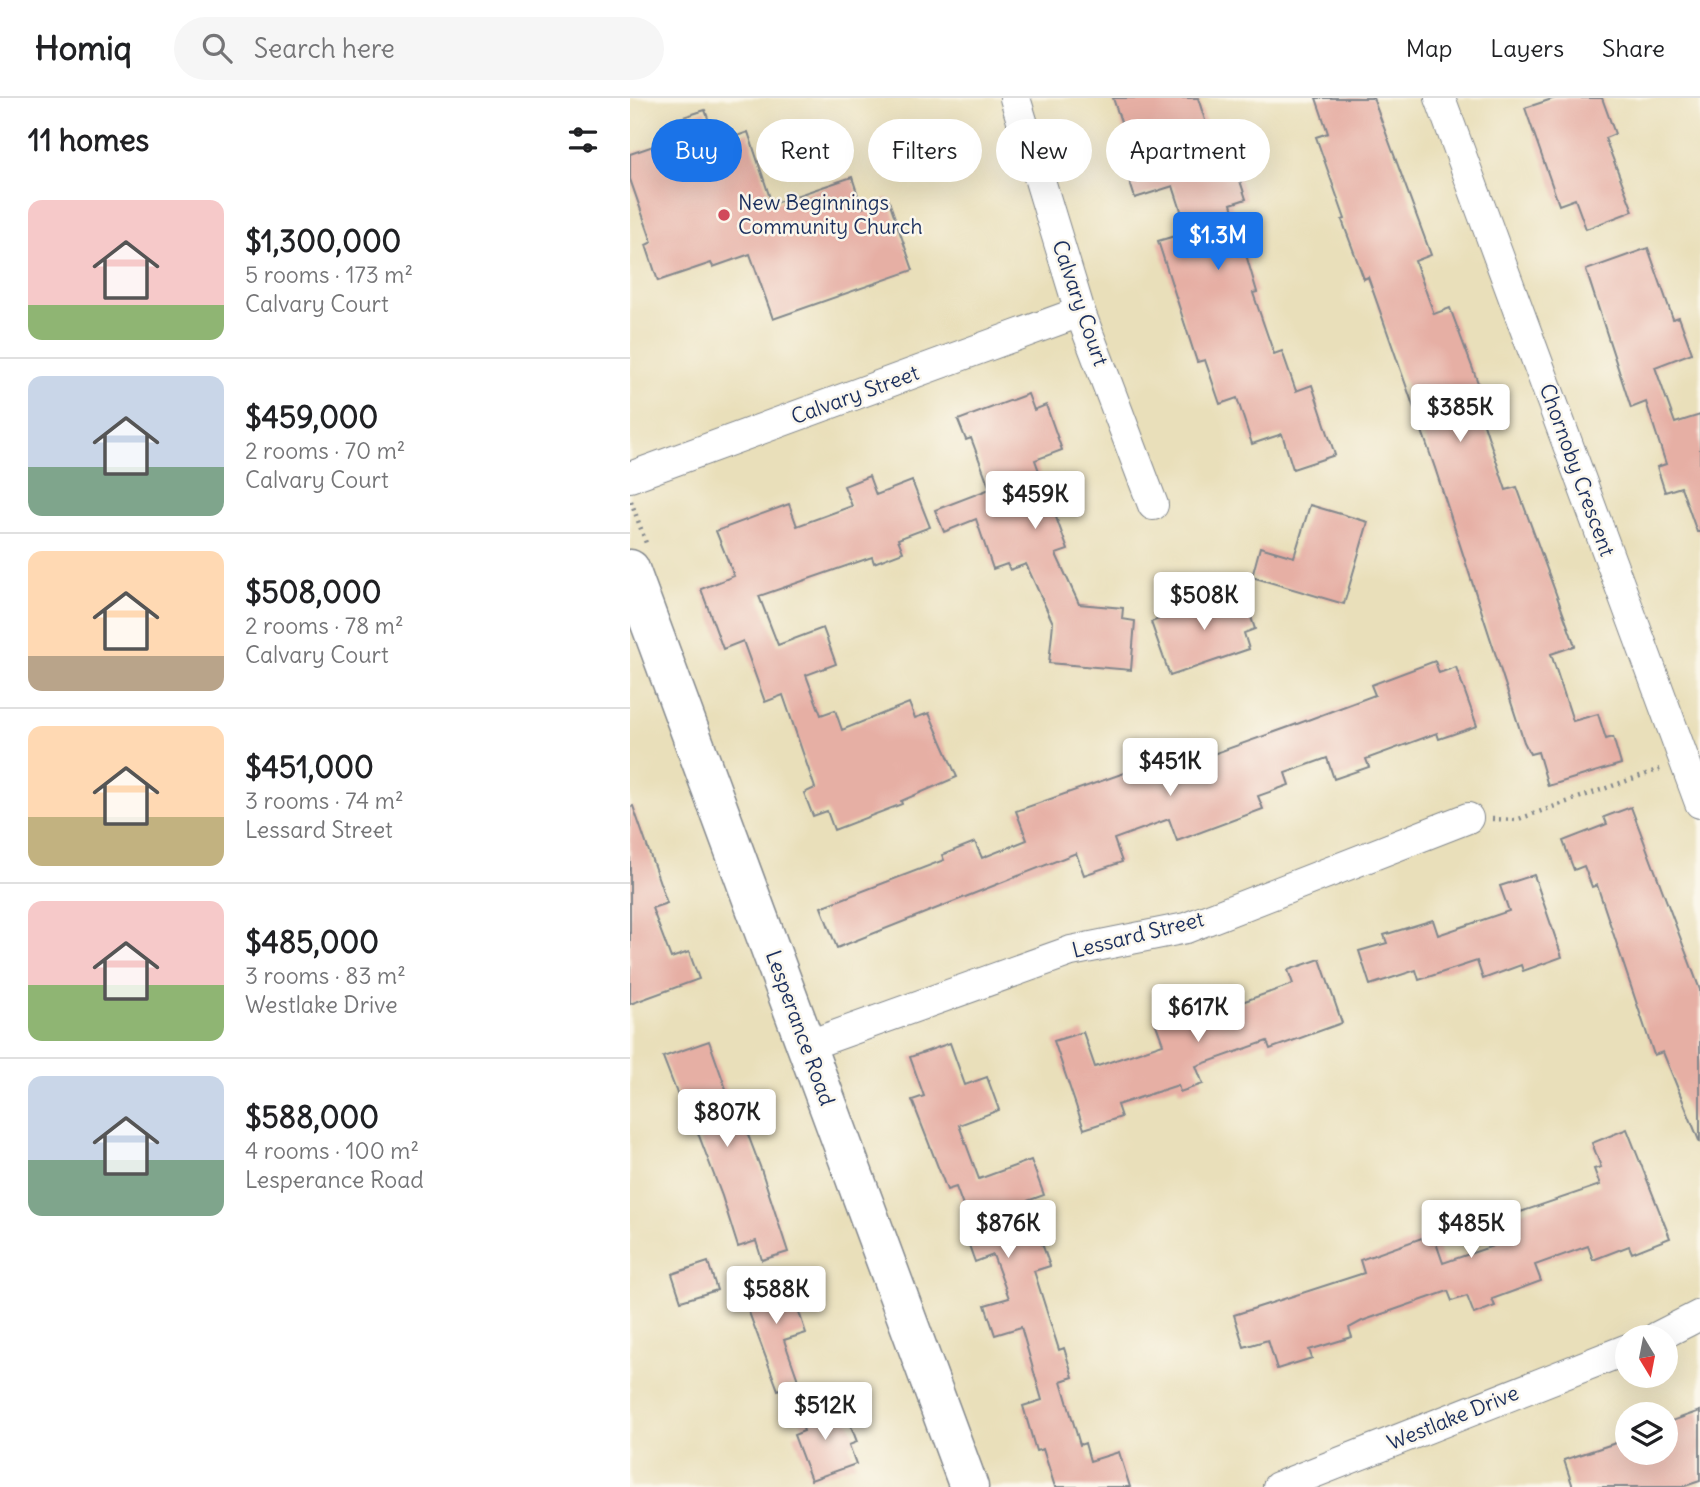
<!DOCTYPE html>
<meta charset="utf-8">
<style>
body{margin:0;font-family:Delius,sans-serif;background:#f6f6f6;color:#202124;height:100vh;display:flex;flex-direction:column;font-size:26px;white-space:nowrap}
*{box-sizing:border-box;margin:0}
p{font-size:23px;color:#757577}
.icon{flex:none;width:38px;height:38px;fill:none;stroke:currentColor;stroke-width:2;stroke-linecap:round;stroke-linejoin:round}
.map{position:relative;flex:1;overflow:hidden}
.drawer{display:flex;flex-direction:column;background:#fff;width:630px}
.drawer>*{flex:none}
.banner{position:absolute;left:21px;top:21px;width:665px;height:63px;display:flex;gap:14px}
.needle{width:46px;rotate:170deg}
.controls{position:absolute;left:985px;top:1227px;display:grid;gap:14px}
.controls a{display:grid;place-items:center;width:63px;height:63px;border-radius:50%;background:#fff;box-shadow:0 7px 28px #0002;font-size:35px}
.price{position:absolute;translate:-50% -60px;padding:0 16px;border-radius:7px;background:#fff;color:#222;font-size:23px;line-height:46px;filter:drop-shadow(0 2px 4px #0008)}
.price::after{content:'';position:absolute;left:50%;top:42px;width:21px;height:16px;margin-left:-10px;background:inherit;clip-path:polygon(0 0,100% 0,50% 100%)}
.price.selected{background:#1a73e8;color:#fff}
ul{padding:0;list-style:none}
li{display:flex;align-items:center;gap:21px;height:175px;padding:0 28px}
li+li{border-top:2px solid #e0e0e0}
li span{display:grid;place-items:center;flex:none;width:196px;height:140px;border-radius:14px;color:#555}
li>.icon{margin-inline-start:auto}
span .icon{width:84px;height:84px;fill:#fffc;stroke-width:1}
li b{font-size:30px}
h2{display:flex;justify-content:space-between;align-items:center;height:84px;padding:0 28px;font-size:30px}
.pill{padding:0 24px;border-radius:32px;background:#fff;box-shadow:0 7px 28px #0002;font-size:24px;line-height:63px}
.pill.selected{background:#1a73e8;color:#fff}
header{display:flex;align-items:center;gap:42px;box-sizing:border-box;height:98px;padding:0 35px;background:#fff;border-bottom:2px solid #e0e0e0}
header strong{font-size:33px}
nav{display:flex;gap:38px;margin-inline-start:auto;font-size:24px}
.search{width:490px;height:63px;background:#f6f6f6;display:flex;align-items:center;gap:18px;box-sizing:border-box;padding:0 24px;border-radius:38px;color:#757577;font-size:26px}
main{display:flex;flex:1;min-height:0}
.map>svg:first-child{display:block}
</style>
<header>
<strong>Homiq</strong>
<div class="search"><svg class="icon" aria-label="search" viewBox="0 0 24 24"><circle cx="10" cy="10" r="6"/><path d="M15 15l6 6"/></svg>Search here</div>
<nav><a>Map</a><a>Layers</a><a>Share</a></nav>
</header>
<main>
<section class="drawer">
<h2>11 homes<svg class="icon" aria-label="filters" viewBox="0 0 24 24"><path d="M4 7h16M4 17h16"/><circle cx="9" cy="7" r="2"/><circle cx="15" cy="17" r="2"/></svg></h2>
<ul>
<li><span style="background:linear-gradient(#f6c9c9 75%,#8fb573 0)"><svg class="icon" aria-label="home" viewBox="0 0 24 24"><path d="M3 11l9-7 9 7M6 9v11h12V9"/></svg></span><div><b>$1,300,000</b><p>5 rooms · 173 m²</p><p>Calvary Court</p></div></li>
<li><span style="background:linear-gradient(#c9d6e8 65%,#7fa58c 0)"><svg class="icon" aria-label="home" viewBox="0 0 24 24"><path d="M3 11l9-7 9 7M6 9v11h12V9"/></svg></span><div><b>$459,000</b><p>2 rooms · 70 m²</p><p>Calvary Court</p></div></li>
<li><span style="background:linear-gradient(#ffd9b3 75%,#b9a48a 0)"><svg class="icon" aria-label="home" viewBox="0 0 24 24"><path d="M3 11l9-7 9 7M6 9v11h12V9"/></svg></span><div><b>$508,000</b><p>2 rooms · 78 m²</p><p>Calvary Court</p></div></li>
<li><span style="background:linear-gradient(#ffd9b3 65%,#c2b280 0)"><svg class="icon" aria-label="home" viewBox="0 0 24 24"><path d="M3 11l9-7 9 7M6 9v11h12V9"/></svg></span><div><b>$451,000</b><p>3 rooms · 74 m²</p><p>Lessard Street</p></div></li>
<li><span style="background:linear-gradient(#f6c9c9 60%,#8fb573 0)"><svg class="icon" aria-label="home" viewBox="0 0 24 24"><path d="M3 11l9-7 9 7M6 9v11h12V9"/></svg></span><div><b>$485,000</b><p>3 rooms · 83 m²</p><p>Westlake Drive</p></div></li>
<li><span style="background:linear-gradient(#c9d6e8 60%,#7fa58c 0)"><svg class="icon" aria-label="home" viewBox="0 0 24 24"><path d="M3 11l9-7 9 7M6 9v11h12V9"/></svg></span><div><b>$588,000</b><p>4 rooms · 100 m²</p><p>Lesperance Road</p></div></li>
</ul>
</section>
<div class="map">
<svg width="1070" height="1389" viewBox="0 0 1070 1389">
<rect width="100%" height="100%" fill="#fbf7ec"/>
<filter id="ink" filterUnits="userSpaceOnUse"><feTurbulence type="fractalNoise" baseFrequency=".0143" numOctaves="2"/><feDisplacementMap in="SourceGraphic" scale="14" xChannelSelector="R" yChannelSelector="G"/><feConvolveMatrix kernelMatrix="1 2 1 2 8 2 1 2 1" color-interpolation-filters="sRGB"/></filter>
<filter id="wash" filterUnits="userSpaceOnUse"><feTurbulence type="fractalNoise" baseFrequency=".00686" numOctaves="4" result="noise"/><feDisplacementMap in="SourceGraphic" scale="28" xChannelSelector="R" yChannelSelector="G"/><feGaussianBlur stdDeviation="1.57" result="paint"/><feColorMatrix in="noise" values="0 0 0 0 0 0 0 0 0 0 0 0 0 0 0 0 0 1.4 0 .05"/><feComposite in="paint" operator="in"/></filter>
<g filter="url(#wash)">
<rect width="100%" height="100%" fill="#e9dfba"/>
<g id="blocks">
<path fill="#e6afa4" d="M483,0H568L580,38L594,34L616,101L601,106L627,194L623,195L644,256L652,253L666,293L682,287L705,357L663,371L652,336L622,346L607,300L590,306L575,262L567,264L528,143L558,134L543,88L505,100L494,66L504,63Z
M686,0H743L801,157L785,163L804,216L820,210L860,317L852,320L876,392L887,389L945,548L921,556L943,623L968,616L976,641L983,639L991,666L918,688L908,654L900,656L894,644L805,370L738,179L734,181L712,122L715,121L686,39L698,35Z
M925,0H972L985,36L975,40L1003,113L956,131L945,101L929,107L895,10Z
M75,12L87,45L118,34L142,106L222,79L232,110L258,100L283,172L143,221L120,156L83,169L81,165L28,183L16,147L22,144L0,81V56L44,41L38,24Z
M1018,150L1043,221L1049,219L1062,255L1025,269L1045,325L1070,317V434H1067L1051,389L1035,394L1027,369L1036,366L1016,304L1001,310L956,172Z
M398,296L404,312L416,307L432,352L405,362L438,452L426,456L449,506L493,510L492,521L505,523L501,572L419,565L423,525L396,466L380,472L377,466L363,471L346,421L314,434L305,412L360,391L341,340L336,342L328,322Z
M239,378L246,397L282,383L300,429L268,441L273,454L244,465L242,459L129,498L148,547L193,530L206,566L176,577L191,617L205,612L212,632L279,605L285,620L299,615L327,679L271,703L272,706L204,732L197,713L183,718L174,695L185,690L153,597L135,604L113,543L93,551L71,491L104,478L86,433L159,406L167,428L222,408L214,388Z
M680,407L738,424L714,506L622,479L630,449L664,459Z
M611,490L625,531L614,535L619,551L540,578L521,524Z
M805,563L809,575L826,569L847,628L809,641L807,635L736,661L739,669L704,681L697,660L655,675L659,687L628,698L633,711L547,743L539,721L484,741L492,764L454,777L446,755L207,850L191,809L314,762L312,757L345,744L352,760L397,742L386,713L551,655L555,666L659,629L745,597L741,587Z
M3,708L37,805L22,810L41,860L59,854L69,881L0,906V709Z
M1001,709L1070,892V1045L1033,954L1024,957L967,787L962,789L954,768L944,772L933,743L977,726L974,719Z
M904,777L932,859L893,873L891,867L853,881L847,863L789,882L786,872L740,887L729,853L757,845L754,837L803,822L808,837L879,813L870,788Z
M690,861L712,925L640,951L637,943L566,968L573,986L550,994L548,987L487,1007L491,1019L454,1031L424,943L453,934L465,969L533,946L524,921L550,912L552,918L609,898L612,904L663,886L658,872Z
M79,943L100,1002L104,1000L131,1071L158,1154L132,1162L126,1143L108,1149L92,1098L55,1001L50,1003L33,959Z
M320,945L335,987L357,979L369,1012L329,1027L349,1081L401,1062L414,1097L397,1103L420,1168L404,1173L429,1252L434,1250L443,1279L431,1283L450,1347L455,1345L460,1363L489,1354L500,1389H425L413,1351L406,1353L393,1308L412,1302L391,1229L365,1237L355,1207L379,1200L363,1157L345,1164L334,1133L341,1130L326,1089L317,1092L282,1002L294,998L280,959Z
M997,1031L1040,1140L1002,1155L999,1148L963,1162L958,1148L905,1167L911,1183L862,1201L865,1208L844,1216L837,1198L822,1203L818,1193L732,1223L719,1230L722,1239L679,1252L682,1260L647,1271L638,1242L614,1249L604,1217L734,1175L730,1162L803,1136L813,1165L863,1148L855,1126L970,1087L964,1071L971,1069L962,1045Z
M78,1164L87,1192L51,1203L42,1176Z
M157,1178L176,1235L154,1242L169,1285L148,1292L111,1193Z
M190,1308L194,1320L215,1312L227,1344L219,1347L226,1366L181,1382L164,1337L174,1333L168,1316Z
M1070,1313V1383L1052,1389H943L934,1362L998,1341V1354H1036V1325Z"/>
</g>
</g>
<g filter="url(#ink)">
<use href="#blocks" fill-opacity="0" stroke="#82878c" stroke-width="2"/>
<g fill="none" stroke-linecap="round" stroke-linejoin="round">
<defs>
<path id="street" d="M385,0L450,214L523,407
M810,0L1070,705
M0,379L450,214
M176,948L441,853L556,830L838,720
M1027,1239L1070,1217
M648,1389L998,1251"/>
<path id="secondary" d="M0,471L339,1389"/>
</defs>
<use href="#street" stroke="#82878c" stroke-width="32"/>
<use href="#secondary" stroke="#82878c" stroke-width="41"/>
<path stroke="#82878c" stroke-width="4.5" stroke-dasharray="2 5" stroke-linecap="butt" d="M1,403L16,445
M862,721L886,722L1030,671"/>
<use href="#street" stroke="#fff" stroke-width="30"/>
<use href="#secondary" stroke="#fff" stroke-width="38"/>
</g>
</g>
<circle fill="#d1495b" stroke="#fbf7ec" stroke-width="2.5" cx="94" cy="117" r="7"/>
<g text-anchor="middle" stroke-width="5" stroke-linejoin="round" paint-order="stroke">
<g font-size="21" fill="#1b2f5e" stroke="#fbf7ec" text-anchor="start">
<text x="108" y="112">New Beginnings<tspan x="108" dy="24">Community Church</tspan></text>
</g>
<g font-size="21" fill="#1b2f5e" stroke="#fbf7ec">
<text transform="translate(450 205) rotate(71)" y="7">Calvary Court</text>
<text transform="translate(225 297) rotate(-20)" y="7">Calvary Street</text>
<text transform="translate(947 372) rotate(70)" y="7">Chornoby Crescent</text>
<text transform="translate(508 837) rotate(-14)" y="7">Lessard Street</text>
<text transform="translate(170 930) rotate(70)" y="7">Lesperance Road</text>
<text transform="translate(823 1320) rotate(-22)" y="7">Westlake Drive</text>
</g>
</g>
</svg>
<div class="controls">
<a><svg class="needle" viewBox="-14 -14 28 28"><path d="M0-13l5 13h-10z" fill="#e53935"/><path d="M0 13l5-13h-10z" fill="#757577"/></svg></a>
<a><svg class="icon" aria-label="layers" viewBox="0 0 24 24"><path d="M12 4l9 5-9 5-9-5zM3 14l9 5 9-5"/></svg></a>
</div>
<b class="price selected" style="left:588px;top:174px">$1.3M</b>
<b class="price" style="left:830px;top:346px">$385K</b>
<b class="price" style="left:405px;top:433px">$459K</b>
<b class="price" style="left:574px;top:534px">$508K</b>
<b class="price" style="left:540px;top:700px">$451K</b>
<b class="price" style="left:568px;top:946px">$617K</b>
<b class="price" style="left:97px;top:1051px">$807K</b>
<b class="price" style="left:378px;top:1162px">$876K</b>
<b class="price" style="left:841px;top:1162px">$485K</b>
<b class="price" style="left:146px;top:1228px">$588K</b>
<b class="price" style="left:195px;top:1344px">$512K</b>
<div class="banner">
<a class="pill selected">Buy</a>
<a class="pill">Rent</a>
<a class="pill">Filters</a>
<a class="pill">New</a>
<a class="pill">Apartment</a>
</div>
</div>
</main>
